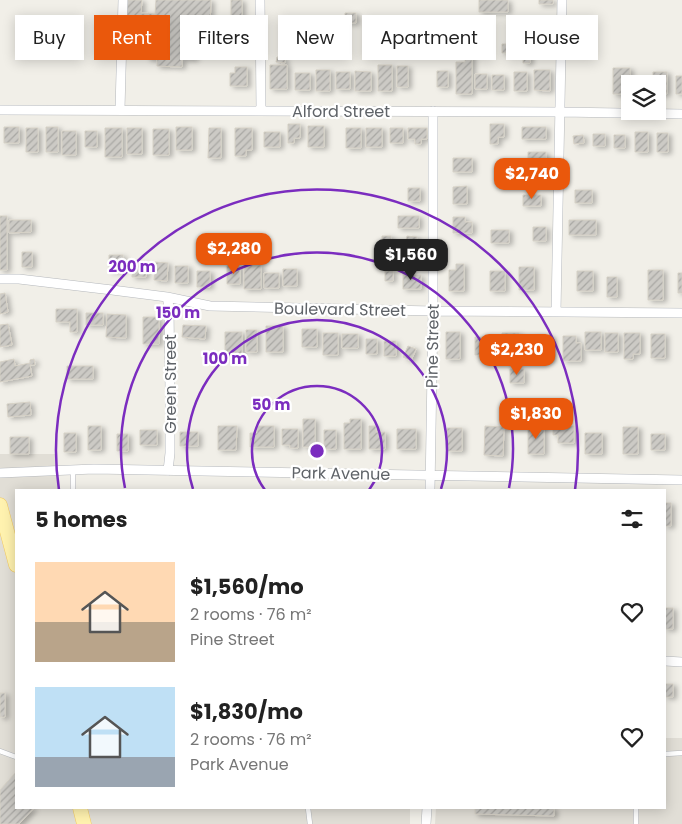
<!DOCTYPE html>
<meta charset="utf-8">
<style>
body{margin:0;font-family:Poppins,sans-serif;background:#f6f6f6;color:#222;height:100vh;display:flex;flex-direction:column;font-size:19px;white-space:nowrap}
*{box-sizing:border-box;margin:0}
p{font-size:16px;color:#767676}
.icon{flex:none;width:28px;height:28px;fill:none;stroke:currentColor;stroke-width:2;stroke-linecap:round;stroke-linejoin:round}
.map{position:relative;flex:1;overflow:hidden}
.panel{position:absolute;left:15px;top:489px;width:651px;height:320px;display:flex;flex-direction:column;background:#fff;border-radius:0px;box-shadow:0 2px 12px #0003}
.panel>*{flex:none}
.top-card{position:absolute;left:15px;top:15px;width:652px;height:45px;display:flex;gap:10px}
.controls{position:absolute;left:621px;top:75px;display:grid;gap:10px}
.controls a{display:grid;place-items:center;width:45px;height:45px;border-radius:0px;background:#fff;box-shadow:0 2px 12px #0003;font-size:25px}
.price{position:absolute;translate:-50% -42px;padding:0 11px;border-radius:10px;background:#ea580c;color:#fff;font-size:16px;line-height:32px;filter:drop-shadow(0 1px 2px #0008)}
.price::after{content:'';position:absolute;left:50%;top:30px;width:15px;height:11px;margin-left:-8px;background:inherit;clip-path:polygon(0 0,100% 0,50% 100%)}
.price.active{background:#222;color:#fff}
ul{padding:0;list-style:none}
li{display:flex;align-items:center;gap:15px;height:125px;padding:0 20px}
li span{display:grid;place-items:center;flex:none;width:140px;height:100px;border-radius:0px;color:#555}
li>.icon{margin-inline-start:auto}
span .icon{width:60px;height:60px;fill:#fffc;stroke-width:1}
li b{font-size:21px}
h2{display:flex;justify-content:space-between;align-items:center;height:60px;padding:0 20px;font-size:21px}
.chip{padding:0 18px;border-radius:0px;background:#fff;box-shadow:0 2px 12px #0003;font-size:18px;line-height:45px}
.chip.active{background:#ea580c;color:#fff}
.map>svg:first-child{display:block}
</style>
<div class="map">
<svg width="682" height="824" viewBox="0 0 682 824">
<defs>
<pattern id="building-hatch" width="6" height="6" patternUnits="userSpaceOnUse" patternTransform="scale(1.25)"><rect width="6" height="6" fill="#cccac5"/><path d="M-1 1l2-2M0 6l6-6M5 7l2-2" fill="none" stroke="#a9a8a4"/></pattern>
<filter id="shadow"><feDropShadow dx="3.5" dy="2" stdDeviation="2.5" flood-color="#0004"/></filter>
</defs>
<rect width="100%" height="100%" fill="#f1efe8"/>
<path fill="#e1ded6" d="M0,454H55L59,490H16V808H410V824H0Z
M665,738H682V824H435L436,808H665Z"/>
<path fill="url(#building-hatch)" stroke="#d6d1c6" filter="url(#shadow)" d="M125,0H142L141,13L155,14L156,0H211L210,27L195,26V39H211L210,53H195V59H182V67L157,66V59H148L146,53L147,22H143L142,39L130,42L127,34L135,32V22H124Z
M231,0H242V25H231Z
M479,0H508V12H479Z
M539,0H553V4H539Z
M345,13H356V23H345Z
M523,39H530V63H523Z
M502,44H511V53H502Z
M465,53H472V94H456V62H465Z
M277,57L285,58V63L276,62Z
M270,65H287V89H270Z
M378,65H392V91H378Z
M397,66H408V87H397Z
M235,67H247V86H230V73H235Z
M613,68H630V76H624V94H613Z
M316,70H330V91H316Z
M534,70H550V91L534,90Z
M355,71L371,72V91H355Z
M437,71H448V87H437Z
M336,72H350V89H336Z
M514,72H527V91H514Z
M653,72H667V94H658V84H653Z
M295,73H310V90H295Z
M475,74H487V89H475Z
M492,75H504V90H492Z
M676,76H682V94H676Z
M288,124H300V138H294V143H288Z
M490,124H504V137H498V144H490Z
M308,126H324V147H308Z
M4,127H19V143H4Z
M46,127H58V152H46Z
M176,127H192V150H176Z
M522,127H546V139H522Z
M26,128H38V152H26Z
M105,128H122V157H105Z
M127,128H142V154H127Z
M209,128H221V158H208Z
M235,128H252V150H246V156H235Z
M346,128H361V148H346Z
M366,128H382V147H366Z
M390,128H403V143H390Z
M408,128H427V139H421V144H415V139H408Z
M153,129H169V155H153Z
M62,131H76V155H62Z
M85,131H97V147H85Z
M264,132H280V147H264Z
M635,132H648V152H635Z
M657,133H668V152H657Z
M593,134H605V146H593Z
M583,135L584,143L574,144L573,136Z
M614,135H625V148H614Z
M528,152H546V167H533V161H528Z
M453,158H472V172H453Z
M467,186V204H453V187Z
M408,188H420V201H408Z
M575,190H592V203H575Z
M523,195H541V206H523Z
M0,216H7V270H0Z
M398,216H419V228H398Z
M453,217H465V222H472V233H453Z
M9,220H31V232L9,233Z
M569,220H596V235H569Z
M533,227H546V241H533Z
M491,230H509V243H491Z
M382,236H391V249H382Z
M407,236L417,237L415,249L405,247Z
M22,252H32V267H22Z
M109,255H123V271H109Z
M132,262H146V277H132Z
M155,262L168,263L167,281L154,280Z
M456,264H464V291H449V270H456Z
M244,265H261V289H244Z
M175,266H188V283H175Z
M227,266H240V284H227Z
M519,267H534V290H519Z
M283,269H297V286H283Z
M648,270H663V300H648Z
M197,271H210V287H197Z
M385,271H393V281H385Z
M403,271H410V275H421V289H403Z
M490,271H505V291H490Z
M577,271H593V291H577Z
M264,273H279V288H264Z
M678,273H682V293H678Z
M607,277H617V297H607Z
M5,293L8,312L0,314V294Z
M56,309H77V332H70V322H56Z
M86,313H103V325H86Z
M107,314L126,315V338L106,337Z
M143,317H159V344H143Z
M8,324L12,345L0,347V325Z
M183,325L206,326L205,339L182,337Z
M266,326H283V352H266Z
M302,329H317V347H302Z
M246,330H257V352H246Z
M225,332H242V357H225Z
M446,332H460V359H446Z
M585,332H601V350H585Z
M323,333H338V355H323Z
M502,333H519V358H502Z
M605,333H618V352H605Z
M624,333H640V354H633V359H624Z
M342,334H358V348H342Z
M651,334H665V358H651Z
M533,336H552V360H546V353H533Z
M563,336H576V343H581V361H563Z
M475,337H488V355H475Z
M366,339H377V354H366Z
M384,341H396V356H384Z
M408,346L416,349L411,361L403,357Z
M14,359L15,366L30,363V360L34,359L35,365H30L32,376L0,382V362Z
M67,366H93V379H67Z
M510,369H524V383H510Z
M30,402L31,415L8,417L7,404Z
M553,416H557V426H574V443H558V435H553Z
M303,419H315V447H303Z
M350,419H361V449H344V423H350Z
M88,426H101V450H88Z
M218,426H237L236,450H218Z
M257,426H274V447H250V433H257Z
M369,426H376V432H385V449H369Z
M485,426L504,427L503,456L484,455Z
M528,426H544V454H528Z
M623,427H638V454H623Z
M447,428H462V451H447Z
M282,429H298V448H290V445H282Z
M397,429H416V449H397Z
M140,430H157V445H140Z
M324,430H336V449H324Z
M180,432H198V446H180Z
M64,433H76V452H64Z
M585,433H602V454H585Z
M117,434H128V451H117Z
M651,434H665V450H651Z
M10,437H29V454H10Z
M665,503H671V526H665Z
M665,608H673V629H665Z
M665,684H673V697H665Z
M0,693H5V717H0Z
M16,772V808H34L19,824H0V790Z
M475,808H554V816L475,814Z"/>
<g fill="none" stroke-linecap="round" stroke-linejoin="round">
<defs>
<path id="service" d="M73,490V470
M0,751L16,757
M665,754L682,753
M308,808L310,824
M636,808V824"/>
<path id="minor" d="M260,0L261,110
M120,109L123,0
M0,110L560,112L682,114
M0,279H19L112,290L167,297L210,306L433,311L682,313
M167,297L169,307L170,391V453L168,471
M556,312L562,0
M0,473L94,469L682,480
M430,490L433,311V111
M665,661L682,662
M426,824L427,808"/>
<path id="primary" d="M0,505L16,565
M80,808L84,824"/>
</defs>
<use href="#service" stroke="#b5b8bc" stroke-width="5.5"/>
<use href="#minor" stroke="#b5b8bc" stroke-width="10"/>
<use href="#primary" stroke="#f2c960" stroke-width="15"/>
<use href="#service" stroke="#fff" stroke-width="4.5"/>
<use href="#minor" stroke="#fff" stroke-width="9"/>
<use href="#primary" stroke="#fff2af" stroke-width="14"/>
</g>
<g fill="none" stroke="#7b2cbf" stroke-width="2.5">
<path d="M265 490A65 65 0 1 1 369 490"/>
<path d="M193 489A130 130 0 1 1 441 489"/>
<path d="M125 488A196 196 0 1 1 509 488"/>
<path d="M59 490A261 261 0 1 1 575 490"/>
</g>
<g text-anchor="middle" stroke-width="4.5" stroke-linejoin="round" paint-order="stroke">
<g font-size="16" fill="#5f6368" stroke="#fff">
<text x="341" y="117">Alford Street</text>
<text transform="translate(340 309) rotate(1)" y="6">Boulevard Street</text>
<text transform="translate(432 346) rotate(-89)" y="6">Pine Street</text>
<text transform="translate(170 384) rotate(-90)" y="6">Green Street</text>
<text transform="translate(341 473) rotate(1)" y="6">Park Avenue</text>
</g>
</g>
<circle cx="317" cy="451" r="8" fill="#7b2cbf" stroke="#fff" stroke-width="2.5"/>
<g font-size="15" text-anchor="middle" font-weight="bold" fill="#7b2cbf" stroke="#fff" stroke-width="4.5" stroke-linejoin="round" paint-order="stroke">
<text x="132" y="272">200 m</text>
<text x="178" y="318">150 m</text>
<text x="225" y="364">100 m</text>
<text x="271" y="410">50 m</text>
</g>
</svg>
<div class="controls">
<a><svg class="icon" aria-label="layers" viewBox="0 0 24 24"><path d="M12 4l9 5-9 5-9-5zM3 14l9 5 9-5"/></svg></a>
</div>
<b class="price" style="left:532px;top:200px">$2,740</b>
<b class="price" style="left:234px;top:275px">$2,280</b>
<b class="price active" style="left:411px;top:281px">$1,560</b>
<b class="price" style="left:517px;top:376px">$2,230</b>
<b class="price" style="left:536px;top:440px">$1,830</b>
<div class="top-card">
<a class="chip">Buy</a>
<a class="chip active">Rent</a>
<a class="chip">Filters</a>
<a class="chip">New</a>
<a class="chip">Apartment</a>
<a class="chip">House</a>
</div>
<section class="panel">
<h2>5 homes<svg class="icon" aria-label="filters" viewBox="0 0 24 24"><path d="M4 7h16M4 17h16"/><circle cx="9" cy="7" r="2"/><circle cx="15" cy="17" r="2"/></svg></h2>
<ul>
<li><span style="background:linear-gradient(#ffd9b3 60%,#b9a48a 0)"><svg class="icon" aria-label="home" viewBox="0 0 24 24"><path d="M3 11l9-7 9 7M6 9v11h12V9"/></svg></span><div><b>$1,560/mo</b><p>2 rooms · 76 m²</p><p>Pine Street</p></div><svg class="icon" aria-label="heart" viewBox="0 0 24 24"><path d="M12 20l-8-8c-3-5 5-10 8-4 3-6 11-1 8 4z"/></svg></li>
<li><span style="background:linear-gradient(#bfe0f5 70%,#9aa5b1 0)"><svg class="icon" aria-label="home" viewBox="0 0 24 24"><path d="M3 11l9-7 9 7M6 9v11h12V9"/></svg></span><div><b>$1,830/mo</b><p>2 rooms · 76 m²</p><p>Park Avenue</p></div><svg class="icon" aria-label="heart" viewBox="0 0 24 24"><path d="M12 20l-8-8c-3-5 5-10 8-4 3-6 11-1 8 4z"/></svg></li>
</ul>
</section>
</div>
